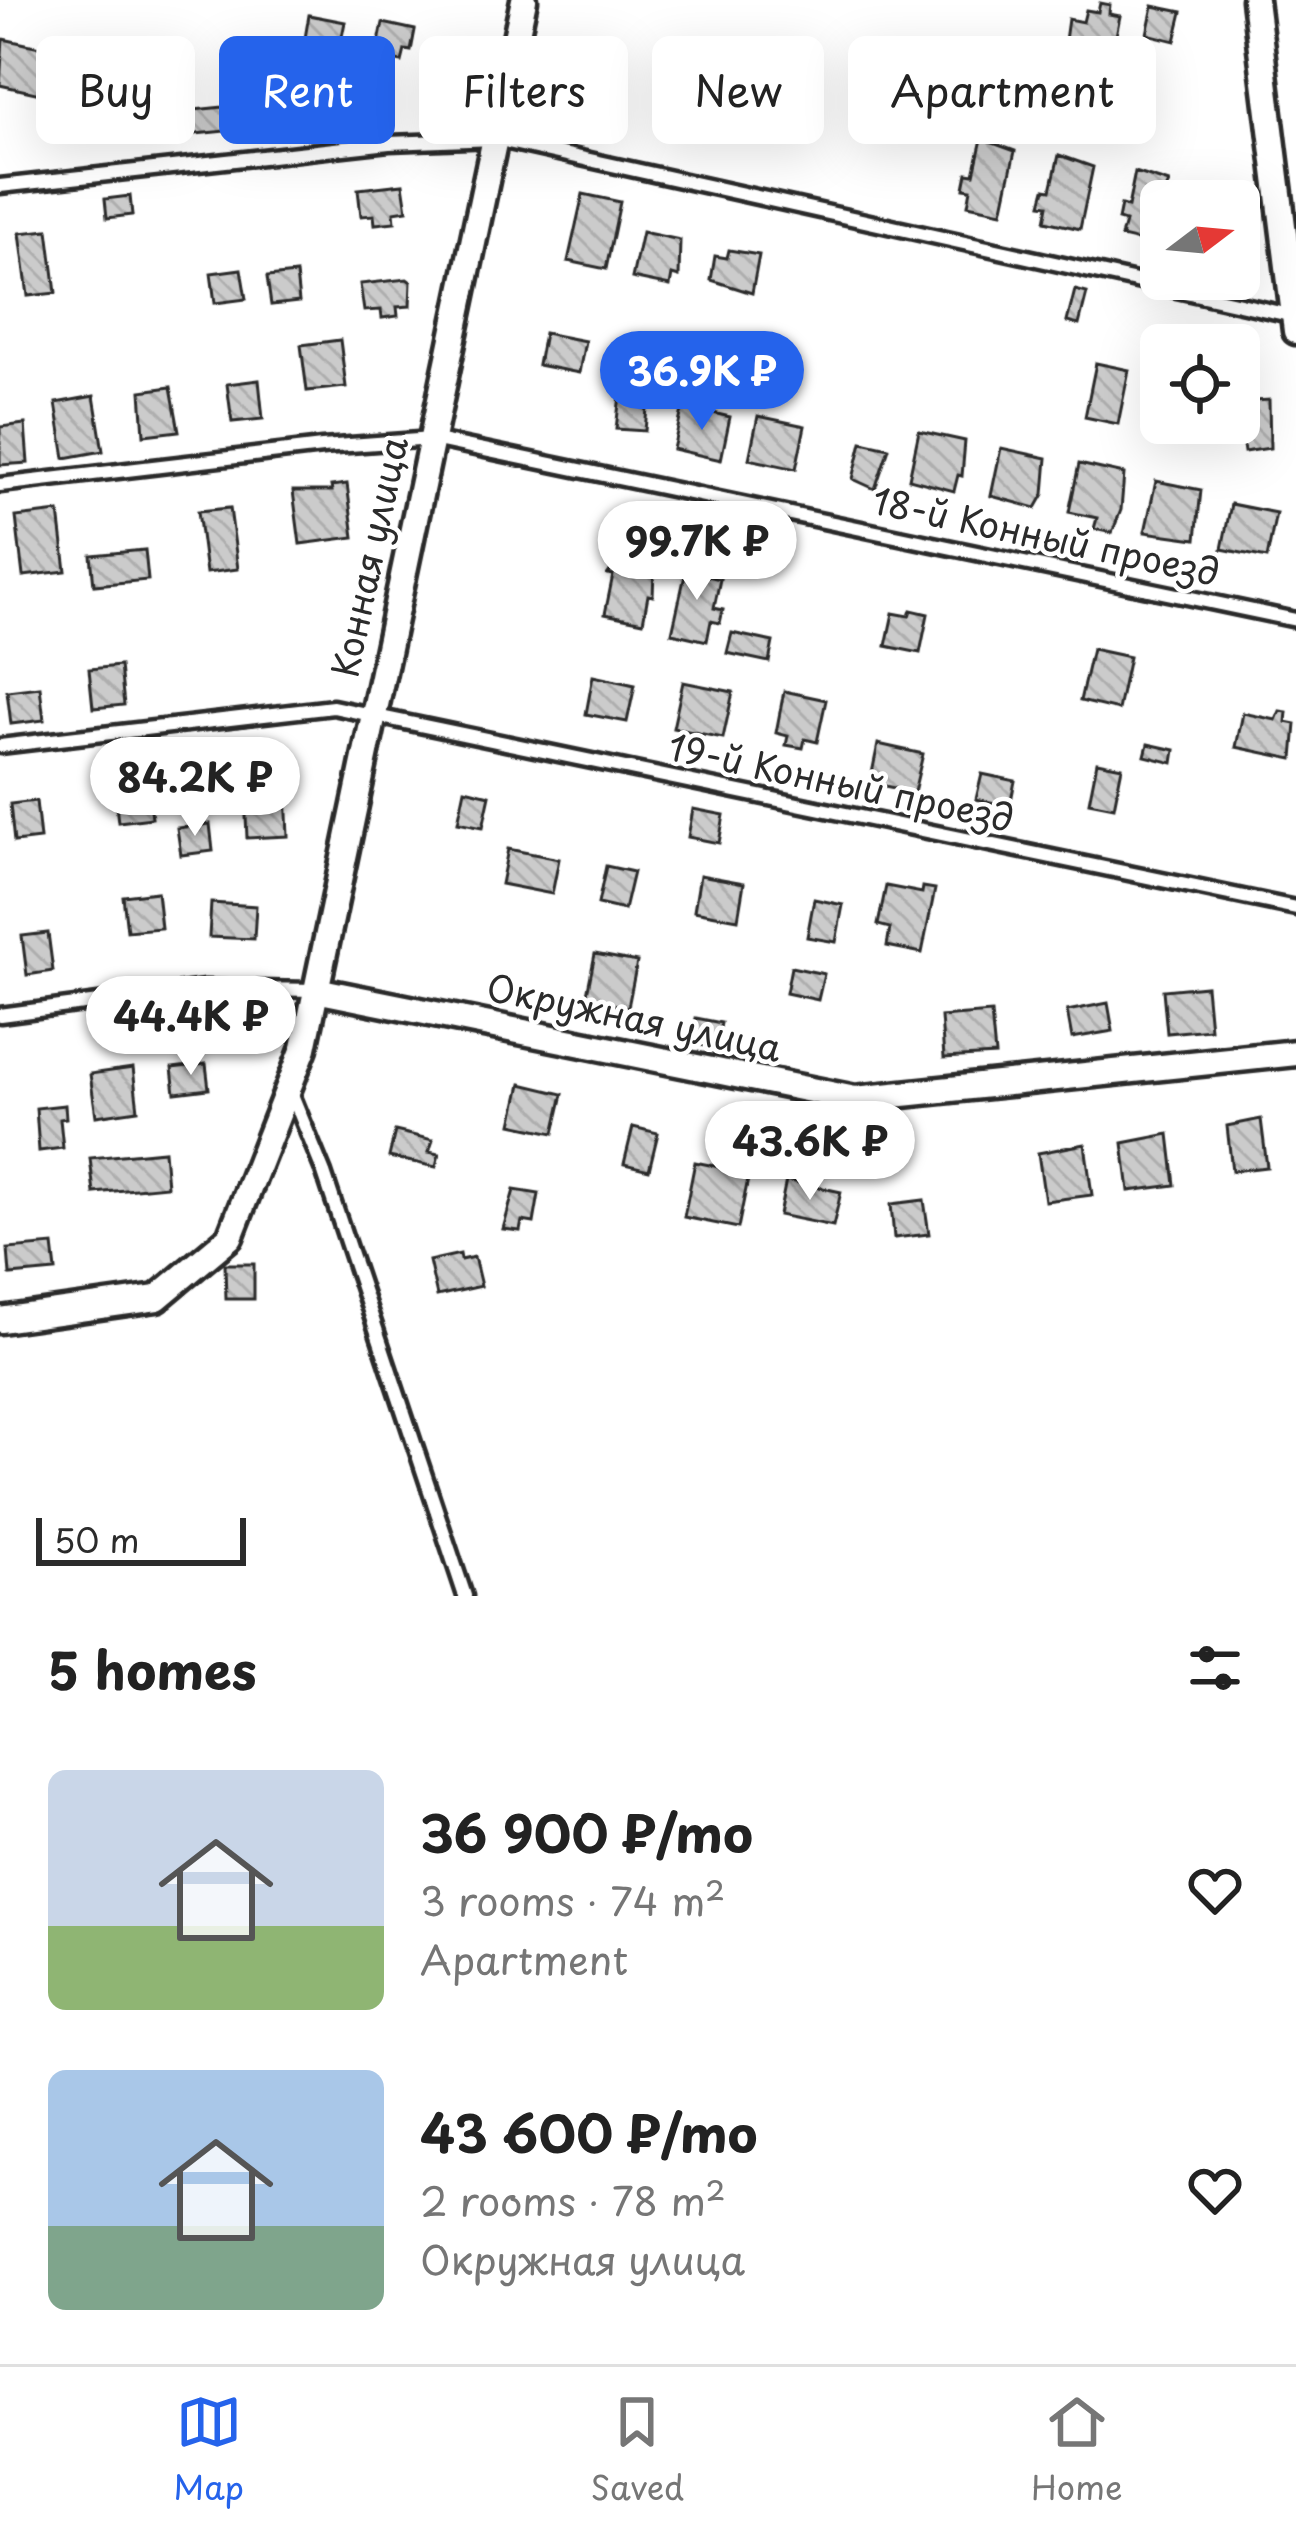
<!DOCTYPE html>
<meta charset="utf-8">
<style>
body{margin:0;font-family:"Playpen Sans",sans-serif;background:#f6f6f6;color:#222;height:100vh;display:flex;flex-direction:column;font-size:45px;white-space:nowrap}
*{box-sizing:border-box;margin:0}
p{font-size:39px;color:#767676}
.icon{flex:none;width:66px;height:66px;fill:none;stroke:currentColor;stroke-width:2;stroke-linecap:round;stroke-linejoin:round}
.map{position:relative;height:1596px;overflow:hidden}
.side{display:flex;flex-direction:column;background:#fff;flex:1}
.side>*{flex:none}
.hud{position:absolute;left:36px;top:36px;width:1224px;height:108px;display:flex;gap:24px}
.needle{width:78px;rotate:74deg}
.fabs{position:absolute;left:1140px;top:180px;display:grid;gap:24px}
.fabs a{display:grid;place-items:center;width:120px;height:120px;border-radius:18px;background:#fff;box-shadow:0 12px 48px #0002;font-size:60px}
.scale{position:absolute;left:36px;bottom:30px;width:210px;box-sizing:border-box;padding-left:12px;border:6px solid #2b2b2b;border-top:0;font-size:33px;line-height:42px;white-space:nowrap;color:#2b2b2b;-webkit-text-stroke:9px #fff;paint-order:stroke}
.price{position:absolute;translate:-50% -102px;padding:0 27px;border-radius:42px;background:#fff;color:#222;font-size:39px;line-height:78px;filter:drop-shadow(0 3px 6px #0008)}
.price::after{content:'';position:absolute;left:50%;top:72px;width:36px;height:27px;margin-left:-18px;background:inherit;clip-path:polygon(0 0,100% 0,50% 100%)}
.price.on{background:#2563eb;color:#fff}
ul{padding:0;list-style:none}
li{display:flex;align-items:center;gap:36px;height:300px;padding:0 48px}
li span{display:grid;place-items:center;flex:none;width:336px;height:240px;border-radius:18px;color:#555}
li>.icon{margin-inline-start:auto}
span .icon{width:144px;height:144px;fill:#fffc;stroke-width:1}
li b{font-size:51px}
h2{display:flex;justify-content:space-between;align-items:center;height:144px;padding:0 48px;font-size:51px}
.tag{padding:0 42px;border-radius:18px;background:#fff;box-shadow:0 12px 48px #0002;font-size:42px;line-height:108px}
.tag.on{background:#2563eb;color:#fff}
.dock{display:flex;justify-content:space-around;align-items:center;height:168px;border-top:3px solid #e0e0e0;background:#fff;font-size:33px;color:#767676}
.dock a{display:grid;justify-items:center;gap:6px}
.dock .on{color:#2563eb}
.map>svg:first-child{display:block}
</style>
<div class="map">
<svg width="1296" height="1596" viewBox="0 0 1296 1596">
<defs>
<pattern id="building-back-hatch" width="6" height="6" patternUnits="userSpaceOnUse" patternTransform="scale(3)"><rect width="6" height="6" fill="#cbcbcb"/><path d="M-1 5l2 2M0 0l6 6M5-1l2 2" fill="none" stroke="#aeaeae"/></pattern>
</defs>
<rect width="100%" height="100%" fill="#fff"/>
<filter id="ink" filterUnits="userSpaceOnUse"><feTurbulence type="fractalNoise" baseFrequency=".00833" numOctaves="2"/><feDisplacementMap in="SourceGraphic" scale="24" xChannelSelector="R" yChannelSelector="G"/><feConvolveMatrix kernelMatrix="1 2 1 2 8 2 1 2 1" color-interpolation-filters="sRGB"/></filter>
<g filter="url(#ink)">
<path fill="url(#building-back-hatch)" stroke="#2b2b2b" stroke-width="3" d="M1100,3L1110,5L1109,14L1120,16L1111,60L1094,56L1091,68L1062,62L1068,19L1083,22L1086,10L1098,12Z
M1153,6L1182,12L1175,41L1147,34Z
M309,15L345,22L339,51L304,44Z
M383,23L415,30L411,51L405,50L402,62L376,57Z
M3,39L49,49L40,94L0,85Z
M680,81L705,86L694,136L669,130Z
M224,107L226,131L185,135L183,111Z
M982,139L1015,151L1002,212L968,205L971,189L964,188L967,173L974,174Z
M1059,155L1093,167L1080,229L1045,221L1048,205L1041,204L1045,189L1051,190Z
M1135,172L1169,183L1161,201L1156,245L1121,237L1125,222L1118,220L1121,205L1128,207Z
M403,184L407,210L394,212L395,222L375,224L374,215L361,216L358,189Z
M583,194L620,202L606,269L568,261Z
M130,196L132,215L107,218L105,199Z
M48,230L56,293L28,296L20,233Z
M642,232L680,240L679,277L672,275L670,286L632,278Z
M729,250L759,255L752,293L711,280L715,256L727,258Z
M241,269L246,299L215,303L211,273Z
M296,274L299,302L271,305L267,277Z
M407,279L411,282L410,306L397,307L398,316L382,318L381,310L364,311L360,284Z
M1075,290L1087,293L1079,325L1067,322Z
M544,333L585,341L579,373L538,365Z
M1244,337L1254,375L1239,377V345H1214Z
M340,340L346,387L307,391L301,345Z
M1096,363L1129,370L1118,424L1085,417Z
M259,380L263,419L232,422L227,384Z
M171,387L179,431L144,435L141,391Z
M620,395L648,397L645,431L616,429Z
M94,396L103,451L65,458L56,403Z
M1269,400L1270,448L1244,452L1242,439L1232,441L1230,423H1239V402Z
M683,406L730,417L721,460L673,449Z
M758,416L805,426L796,469L749,459Z
M25,424L28,463L0,465V427Z
M919,431L965,441L962,476L958,475L954,491L909,479Z
M862,442L889,448L875,489L853,479Z
M1001,448L1047,458L1044,494L1036,508L991,496Z
M1079,464L1124,474L1121,510L1112,533L1094,529L1097,518L1069,512Z
M1156,481L1201,490L1196,539L1145,532Z
M347,484L354,537L300,544L293,491H332L331,486Z
M1231,504L1276,513L1267,558L1222,549Z
M230,508L238,569L206,573L198,511Z
M59,512L66,571L23,576L16,517Z
M145,550L148,580L94,585L91,555Z
M689,557L702,560L699,574L720,579L714,608L723,610L720,623L711,621L707,641L672,633Z
M616,563L654,571L653,596L648,595L643,622L605,614L613,575L608,574Z
M911,610L928,614L920,653L886,646L893,613L909,616Z
M732,633L773,642L769,662L727,653Z
M1092,649L1129,657L1118,710L1080,701Z
M120,666L124,705L93,708L89,669Z
M593,676L635,685L627,722L586,714Z
M683,682L733,692L723,738L673,728Z
M40,687L44,720L11,724L7,691Z
M784,691L826,700L817,742L805,739L803,748L786,745L788,736L776,733Z
M1280,711L1287,712L1286,722L1296,724L1293,759L1236,747L1243,713L1276,720Z
M878,744L923,754L914,792L870,783Z
M1148,744L1175,750L1173,763L1145,756Z
M1097,762L1122,767L1114,807L1089,802Z
M285,770L288,836L247,838L244,772Z
M982,774L1015,781L1010,806L976,799Z
M148,785L152,818L118,822L114,789Z
M465,789L490,795L483,827L458,822Z
M36,801L40,839L14,842L10,804Z
M693,809L724,815L719,843L688,837Z
M210,824L213,851L181,855L177,828Z
M508,849L559,859L552,894L501,884Z
M606,866L633,872L624,910L598,904Z
M700,875L744,883L738,919L694,911Z
M886,886L922,893L923,887L935,889L922,953L887,946L890,928L878,925Z
M157,892L161,928L127,931L123,896Z
M814,899L843,905L836,942L807,937Z
M211,903L256,906L254,939L209,937Z
M48,933L53,971L27,975L22,936Z
M595,954L637,962L628,1007L586,999Z
M791,967L824,974L818,1000L786,993Z
M1206,986L1210,1029L1167,1033L1163,990Z
M1108,1003L1113,1031L1072,1038L1067,1011Z
M991,1013L995,1055L944,1058L941,1017Z
M696,1018L721,1023L716,1048L691,1043Z
M206,1064L209,1089L175,1093L172,1068Z
M133,1068L138,1110L96,1116L90,1074Z
M521,1084L563,1094L554,1133L512,1124Z
M65,1105L66,1118L60,1119L63,1148L39,1151L36,1108Z
M1261,1119L1267,1167L1232,1171L1227,1126Z
M633,1127L658,1133L649,1170L624,1164Z
M395,1131L433,1140L429,1152L439,1154L436,1167L389,1157Z
M1169,1134L1175,1185L1129,1191L1123,1143Z
M1085,1144L1092,1195L1045,1201L1038,1153Z
M164,1151L167,1186L94,1193L90,1158Z
M695,1162L739,1171L738,1177L748,1179L738,1228L684,1217Z
M786,1180L841,1192L833,1226L779,1215Z
M514,1190L539,1194L534,1223L522,1221L520,1231L503,1229Z
M924,1200L929,1234L894,1238L891,1204Z
M53,1245L56,1271L10,1275L8,1249Z
M460,1254L461,1260L474,1257L481,1286L437,1296L429,1261Z
M225,1264H254V1299H226Z"/>
<g fill="none" stroke-linecap="round" stroke-linejoin="round">
<defs>
<path id="service" d="M0,186L389,143L495,139L1294,316
M0,485L322,447L432,439L1296,620
M0,746L333,707L1296,908
M0,1015L205,988L316,990
M291,1092L324,1173L465,1596"/>
<path id="minor" d="M1255,0L1296,331
M316,990L855,1099L1296,1053
M0,1320L157,1298L230,1237L304,1048L524,0"/>
</defs>
<use href="#service" stroke="#2b2b2b" stroke-width="21"/>
<use href="#minor" stroke="#2b2b2b" stroke-width="33"/>
<use href="#service" stroke="#fff" stroke-width="12"/>
<use href="#minor" stroke="#fff" stroke-width="24"/>
</g>
</g>
<g text-anchor="middle" stroke-width="9" stroke-linejoin="round" paint-order="stroke">
<g font-size="36" fill="#2b2b2b" stroke="#fff">
<text transform="translate(1046 537) rotate(12)" y="13">18-й Конный проезд</text>
<text transform="translate(370 557) rotate(-78)" y="13">Конная улица</text>
<text transform="translate(841 783) rotate(12)" y="13">19-й Конный проезд</text>
<text transform="translate(634 1018) rotate(12)" y="13">Окружная улица</text>
</g>
</g>
</svg>
<div class="fabs">
<a><svg class="needle" viewBox="-14 -14 28 28"><path d="M0-13l5 13h-10z" fill="#e53935"/><path d="M0 13l5-13h-10z" fill="#767676"/></svg></a>
<a><svg class="icon" aria-label="locate" viewBox="0 0 24 24"><circle cx="12" cy="12" r="6"/><path d="M12 2v4M12 18v4M2 12h4M18 12h4"/></svg></a>
</div>
<div class="scale">50 m</div>
<b class="price on" style="left:702px;top:433px">36.9K ₽</b>
<b class="price" style="left:697px;top:603px">99.7K ₽</b>
<b class="price" style="left:195px;top:839px">84.2K ₽</b>
<b class="price" style="left:191px;top:1078px">44.4K ₽</b>
<b class="price" style="left:810px;top:1203px">43.6K ₽</b>
<div class="hud">
<a class="tag">Buy</a>
<a class="tag on">Rent</a>
<a class="tag">Filters</a>
<a class="tag">New</a>
<a class="tag">Apartment</a>
</div>
</div>
<section class="side">
<h2>5 homes<svg class="icon" aria-label="filters" viewBox="0 0 24 24"><path d="M4 7h16M4 17h16"/><circle cx="9" cy="7" r="2"/><circle cx="15" cy="17" r="2"/></svg></h2>
<ul>
<li><span style="background:linear-gradient(#c9d6e8 65%,#8fb573 0)"><svg class="icon" aria-label="home" viewBox="0 0 24 24"><path d="M3 11l9-7 9 7M6 9v11h12V9"/></svg></span><div><b>36 900 ₽/mo</b><p>3 rooms · 74 m²</p><p>Apartment</p></div><svg class="icon" aria-label="heart" viewBox="0 0 24 24"><path d="M12 20l-8-8c-3-5 5-10 8-4 3-6 11-1 8 4z"/></svg></li>
<li><span style="background:linear-gradient(#a9c7e8 65%,#7fa58c 0)"><svg class="icon" aria-label="home" viewBox="0 0 24 24"><path d="M3 11l9-7 9 7M6 9v11h12V9"/></svg></span><div><b>43 600 ₽/mo</b><p>2 rooms · 78 m²</p><p>Окружная улица</p></div><svg class="icon" aria-label="heart" viewBox="0 0 24 24"><path d="M12 20l-8-8c-3-5 5-10 8-4 3-6 11-1 8 4z"/></svg></li>
</ul>
</section>
<nav class="dock">
<a class="on"><svg class="icon" aria-label="map" viewBox="0 0 24 24"><path d="M3 6l6-2 6 2 6-2v14l-6 2-6-2-6 2zM9 4v14M15 6v14"/></svg>Map</a>
<a><svg class="icon" aria-label="saved" viewBox="0 0 24 24"><path d="M7 4h10v16l-5-4-5 4z"/></svg>Saved</a>
<a><svg class="icon" aria-label="home" viewBox="0 0 24 24"><path d="M3 11l9-7 9 7M6 9v11h12V9"/></svg>Home</a>
</nav>
